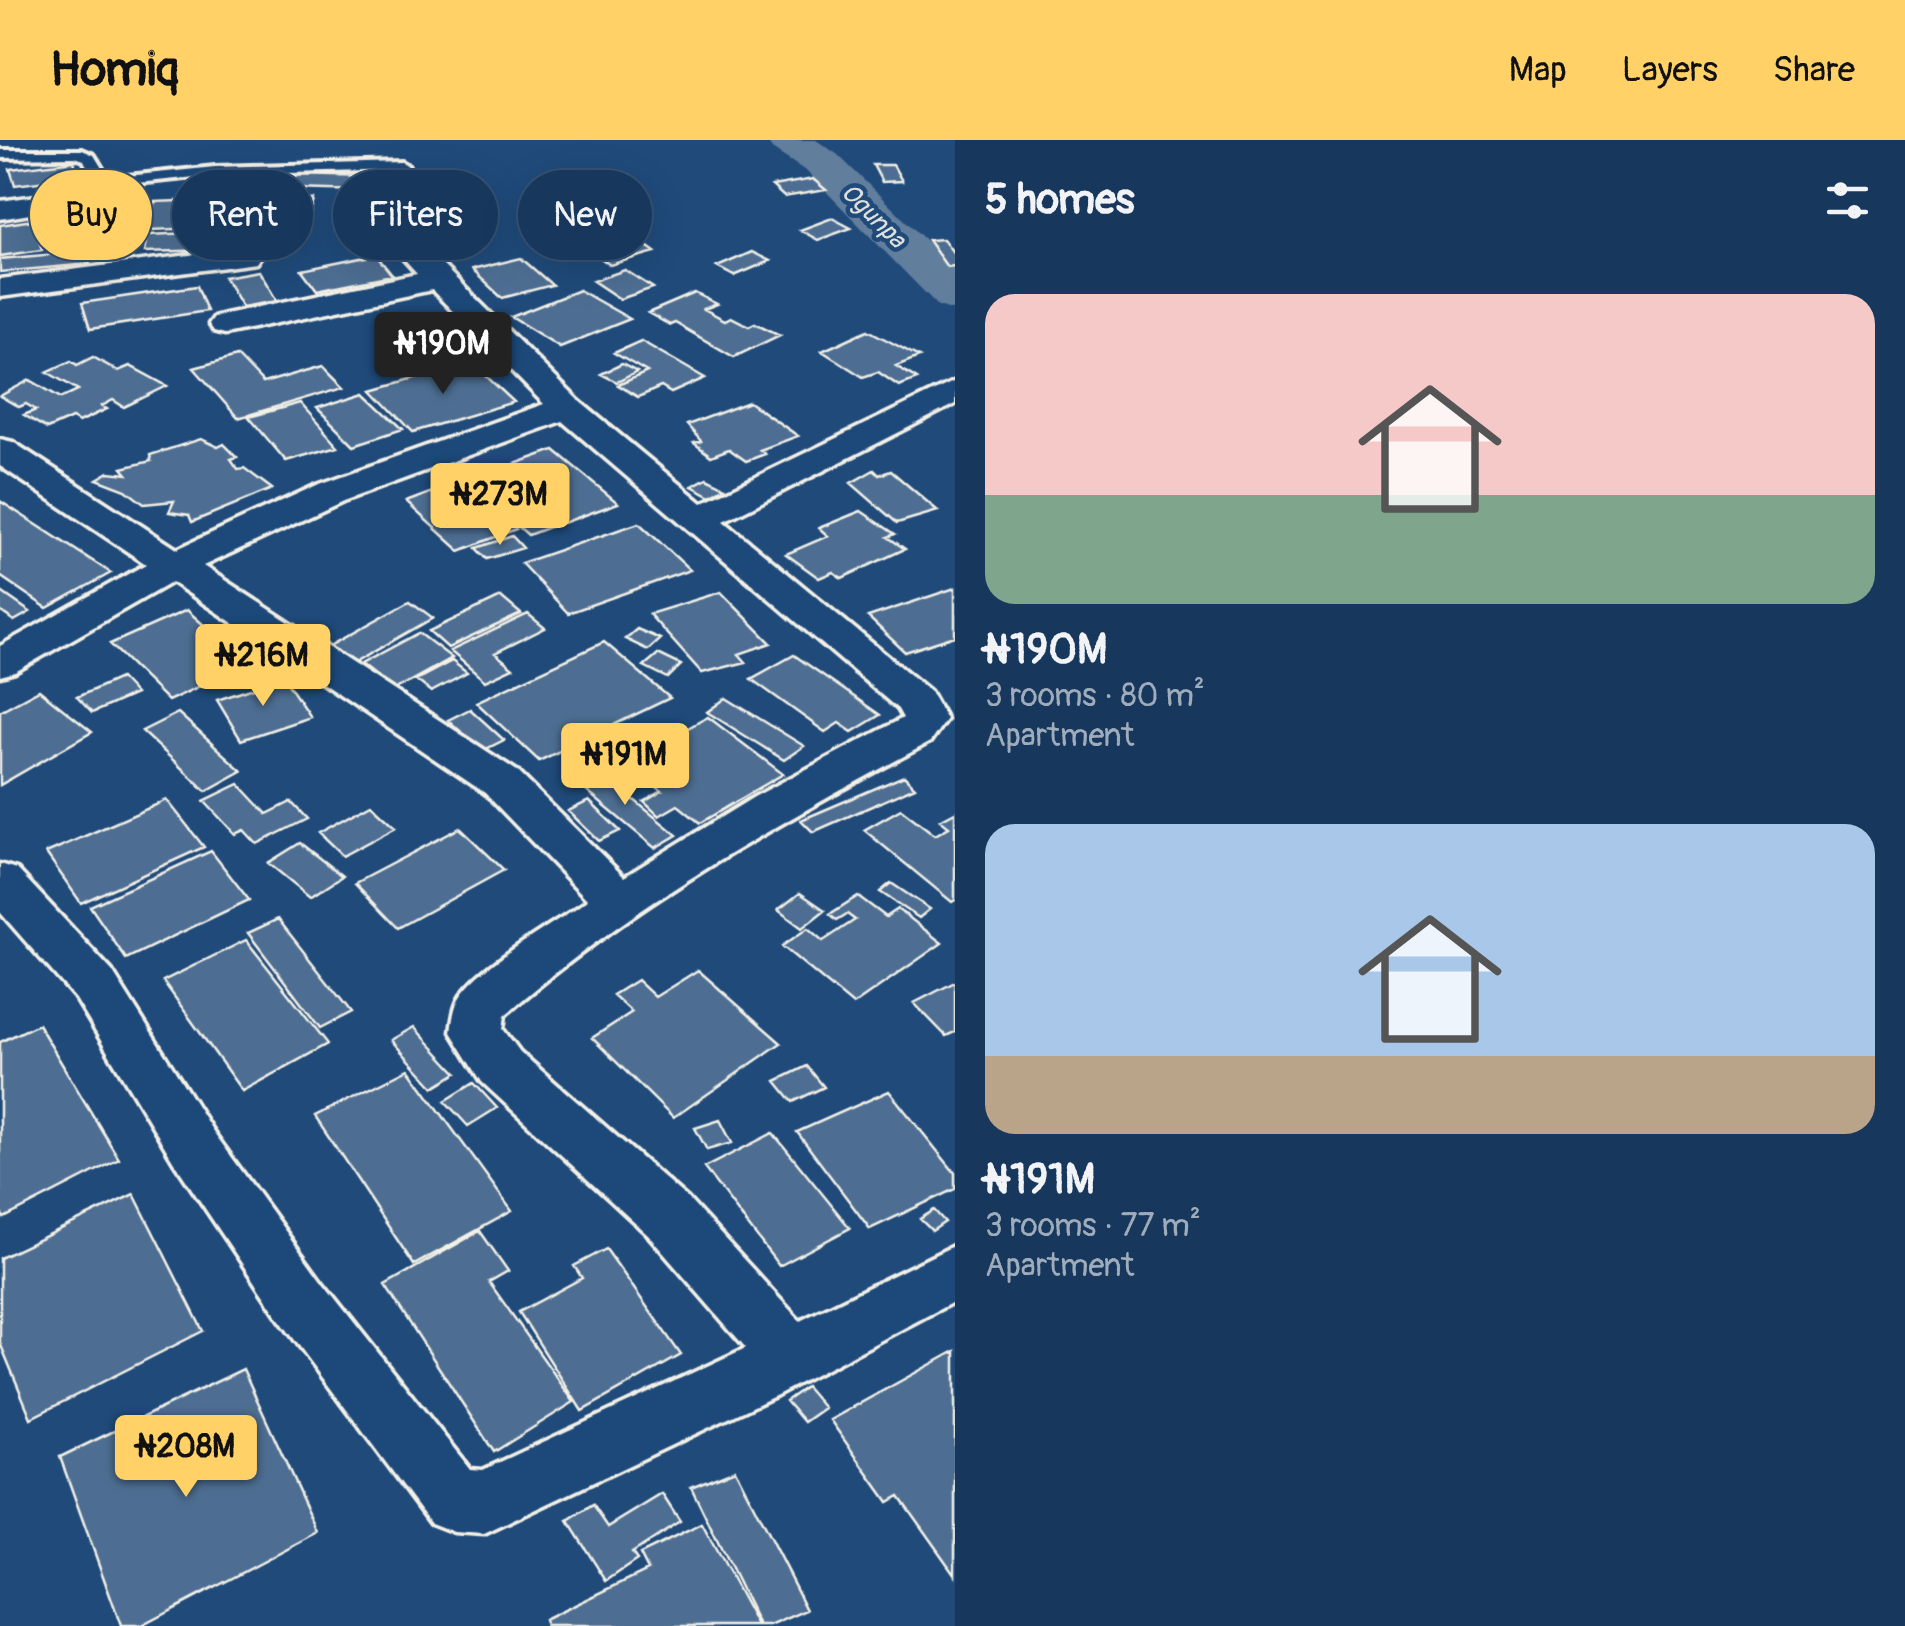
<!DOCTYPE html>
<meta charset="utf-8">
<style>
body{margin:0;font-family:Pangolin,sans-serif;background:#244365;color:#f1f3f6;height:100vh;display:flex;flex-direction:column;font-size:38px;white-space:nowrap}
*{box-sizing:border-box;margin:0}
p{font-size:32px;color:#9eacbb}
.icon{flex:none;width:55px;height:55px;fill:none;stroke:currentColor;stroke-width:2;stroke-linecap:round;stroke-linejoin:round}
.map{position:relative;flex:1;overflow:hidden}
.side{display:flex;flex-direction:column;background:#17385c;width:950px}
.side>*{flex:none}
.top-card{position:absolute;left:30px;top:30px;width:775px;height:90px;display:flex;gap:20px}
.price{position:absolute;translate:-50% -85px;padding:0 22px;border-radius:10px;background:#ffd166;color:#111;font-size:32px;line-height:65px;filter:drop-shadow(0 2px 5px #0008)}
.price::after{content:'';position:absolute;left:50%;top:60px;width:30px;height:22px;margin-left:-15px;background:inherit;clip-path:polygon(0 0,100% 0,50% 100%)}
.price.on{background:#222;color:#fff}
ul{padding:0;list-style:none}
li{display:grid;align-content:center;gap:20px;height:530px;padding:0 30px}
li span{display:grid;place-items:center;height:310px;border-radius:30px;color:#555}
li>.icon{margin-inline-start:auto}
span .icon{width:180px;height:180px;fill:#fffc;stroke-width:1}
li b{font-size:42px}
h2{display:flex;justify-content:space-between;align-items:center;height:120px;padding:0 30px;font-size:42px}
.pill{padding:0 35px;border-radius:45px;background:#17385c;box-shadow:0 10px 40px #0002,0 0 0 2px #365272;font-size:35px;line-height:90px}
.pill.on{background:#ffd166;color:#111}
header{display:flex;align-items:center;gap:60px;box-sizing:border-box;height:140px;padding:0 50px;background:#ffd166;color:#111}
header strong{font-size:48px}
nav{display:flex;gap:55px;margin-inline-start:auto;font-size:35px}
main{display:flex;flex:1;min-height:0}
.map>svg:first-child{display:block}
</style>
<header>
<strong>Homiq</strong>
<nav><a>Map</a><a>Layers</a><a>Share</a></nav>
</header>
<main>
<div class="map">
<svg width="955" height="1486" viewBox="0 0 955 1486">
<rect width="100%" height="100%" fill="#1f4a7a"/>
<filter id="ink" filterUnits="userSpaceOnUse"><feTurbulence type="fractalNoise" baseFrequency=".01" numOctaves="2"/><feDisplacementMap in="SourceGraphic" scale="20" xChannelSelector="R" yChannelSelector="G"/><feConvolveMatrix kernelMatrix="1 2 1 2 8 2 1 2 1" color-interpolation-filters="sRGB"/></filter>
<g filter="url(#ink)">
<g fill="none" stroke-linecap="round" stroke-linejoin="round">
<path fill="#627e9d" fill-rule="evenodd" d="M766,0H816L837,14L955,129V171L938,166L807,32L772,9Z"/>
</g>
<path fill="#4d6e92" stroke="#f4f1e8" stroke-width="2.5" d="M74,21L79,37L15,45L10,29Z
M873,25H893L902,41L882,42Z
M297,35L370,37L366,51L292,49Z
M450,35L460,74L388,78L381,38Z
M813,39L826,50L784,57L772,46Z
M230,59L228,87L150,90L154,62Z
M277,59L314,60L309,79L271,78Z
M832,78L851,88L818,100L800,90Z
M33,80L42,110L0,116V85Z
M65,80L67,87L87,84L98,99L93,100L94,104L51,111L42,84Z
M613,82L655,112L610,125L568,94Z
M132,87L136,111L105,114L102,90Z
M214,92L212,110L145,112L148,95Z
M943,99L955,115V126L947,127L928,100Z
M89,111L90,124L0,132V119Z
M752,112L770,121L734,136L717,127Z
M376,115L392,135L317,150L302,130Z
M521,118L552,145L502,158L472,130Z
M625,130L653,148L620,159L593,141Z
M259,131L277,161L242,167L224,137Z
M197,146L207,171L90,189L82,163Z
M579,150L630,179L560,207L511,177Z
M695,153L717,164L704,169L725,180L731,177L749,186L755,183L780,195L734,217L675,183L670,185L648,173Z
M868,190L919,217L896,226L917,239L899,246L878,232L863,237L822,211Z
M641,201L705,238L671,253L661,247L638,257L618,245L647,232L614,213Z
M237,216L263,243L323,226L344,247L238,278L194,228Z
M93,217L118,231L130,226L167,246L124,267L113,260L102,266L107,269L79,282L72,278L47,289L24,275L36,270L26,264L19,267L0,256L30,240L61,258L78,250L47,232L71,221L77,225Z
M471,222L514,262L413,292L373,250Z
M622,224L637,232L617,242L601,234Z
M365,253L403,289L354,305L317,268Z
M749,262L798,296L760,310L765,314L746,321L729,309L711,316L694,303L701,301L687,285Z
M300,263L338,306L286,321L249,277Z
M201,299L218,307L224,304L237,317L231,319L238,329L244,328L272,349L192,382L189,375L169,372L174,361L144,364L126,350L97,339L109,332L127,334L122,328L151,321L150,315Z
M554,310L618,363L563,383L501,329Z
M487,329L552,386L528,395L463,338Z
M874,330L879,335L891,331L938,371L897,383L851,343Z
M707,338L725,347L711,356L692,346Z
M462,341L516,389L460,411L406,362Z
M0,361L111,433L47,468L0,436Z
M861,371L895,394L888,397L905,409L842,438L833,432L819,438L786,414L828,396L819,388Z
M639,383L690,430L568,473L521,423Z
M512,396L523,408L487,419L477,408Z
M955,448V496L905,512L868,477Z
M0,451L30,472L14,481L0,471Z
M721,452L771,503L739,514L746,522L702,533L649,474Z
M501,457L521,474L448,508L429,491Z
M410,461L433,478L347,527L324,509Z
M187,470L247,524L168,561L110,504Z
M528,474L545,488L495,513L513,528L485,541L450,511Z
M637,489L660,499L648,510L625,499Z
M419,493L452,518L394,550L361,524Z
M604,502L670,558L539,621L476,562Z
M658,514L681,525L668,538L644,526Z
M794,515L880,575L852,592L839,583L825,592L751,539Z
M452,521L467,533L431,552L416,540Z
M120,538L135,554L92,573L77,557Z
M284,538L310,577L241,600L217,560Z
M39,550L92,592L0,645V571Z
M726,558L804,606L784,620L707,572Z
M470,569L504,600L482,611L448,580Z
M178,573L242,631L206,651L142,591Z
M708,577L783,634L700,683L678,665L659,676L644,662L662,651L626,622Z
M595,628L677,695L655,708L573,640Z
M904,636L915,647L813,692L801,680Z
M239,644L267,674L291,662L307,679L257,704L244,690L235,694L204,661Z
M167,660L204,707L81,763L46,713Z
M589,661L620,691L599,701L568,671Z
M371,664L396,687L342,716L318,693Z
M901,669L935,695L949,687L940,680L955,672V760L952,762L864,690Z
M460,688L504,730L398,788L355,743Z
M300,703L342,736L310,757L268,723Z
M211,711L249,760L126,819L90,766Z
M891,743L930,769L919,778L880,752Z
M800,753L825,770L802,788L778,770Z
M858,756L886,777L898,769L942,803L853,865L782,806L808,788L823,801L855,780L847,774L837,780L830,774Z
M278,779L351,872L320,888L248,793Z
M246,800L328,904L242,951L163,841Z
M698,830L781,903L673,978L592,898L632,872L613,855L637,840L655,857Z
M955,842V892L946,896L914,863Z
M38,884L119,1019L4,1078L0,1071V902Z
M414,887L457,933L434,947L391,900Z
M807,926L824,947L793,962L776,941Z
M409,929L512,1071L414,1125L315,976Z
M474,943L497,968L468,986L445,961Z
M889,951L955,1033V1049L870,1089L797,992Z
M720,980L732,1003L707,1010L695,988Z
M773,993L850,1088L779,1126L704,1028Z
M134,1054L203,1191L31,1278L0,1203V1118Z
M934,1070L945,1082L932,1091L920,1079Z
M480,1091L508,1131L489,1142L574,1262L494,1312L385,1145Z
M606,1109L681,1215L582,1271L519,1172L582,1138L574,1126Z
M955,1211V1435L899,1356L888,1362L830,1280Z
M243,1229L318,1393L141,1486H121L60,1317Z
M806,1247L824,1268L804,1282L786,1261Z
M735,1329L807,1470L770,1486H759L691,1347Z
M662,1354L680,1382L632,1413L637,1420L606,1441L568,1381L593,1365L608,1387Z
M702,1384L757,1486H546L544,1480L648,1430L640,1414Z"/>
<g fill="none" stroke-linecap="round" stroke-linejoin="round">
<defs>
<path id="service" d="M0,10H82L94,15L108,38L215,27L402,22L408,26L402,30L215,35L108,46L94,43L84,20L75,17L0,18Z"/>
<path id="minor" d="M87,49L97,51L101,57L97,63L0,79V61Z
M413,104L424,107L579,261L702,363L955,241V264L724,381L930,551L946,579L930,602C783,681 631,764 505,875L503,889L520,912L688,1059L800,1181L955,1105V1161L777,1255L484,1394L454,1392L431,1383L280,1180L174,1022L76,859L0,772V724L17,729L112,831L212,990L322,1142L470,1329L483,1330L746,1208L648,1095L482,942L451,892C453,879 454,865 462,854C484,823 555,783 588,760L485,653L172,442L15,532L0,536V506L146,424L0,326V299L13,302L177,409L317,345L544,264L432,150L225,194L214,191L209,184L214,177L225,174L417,134L398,113L402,107ZM562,281L898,569L903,578L754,657L624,737L517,631L203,426L343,361Z
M245,108L256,111L260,117L256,123L0,157V139Z"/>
</defs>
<use href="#service" stroke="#f4f1e8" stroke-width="8"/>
<use href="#minor" stroke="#f4f1e8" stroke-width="7"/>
<use href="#service" fill="#1f4a7a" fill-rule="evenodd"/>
<use href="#minor" fill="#1f4a7a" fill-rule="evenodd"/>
</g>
</g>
<g text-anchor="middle" stroke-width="9" stroke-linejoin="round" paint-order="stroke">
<g font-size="25" font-style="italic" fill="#dee0dd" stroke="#1f4a7a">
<text transform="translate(874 75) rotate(45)" y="9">Ogunpa</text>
</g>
</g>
</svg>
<b class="price on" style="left:443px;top:257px">₦190M</b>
<b class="price" style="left:500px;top:408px">₦273M</b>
<b class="price" style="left:263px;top:569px">₦216M</b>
<b class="price" style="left:625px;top:668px">₦191M</b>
<b class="price" style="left:186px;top:1360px">₦208M</b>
<div class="top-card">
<a class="pill on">Buy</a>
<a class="pill">Rent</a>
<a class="pill">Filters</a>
<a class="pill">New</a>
</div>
</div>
<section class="side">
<h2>5 homes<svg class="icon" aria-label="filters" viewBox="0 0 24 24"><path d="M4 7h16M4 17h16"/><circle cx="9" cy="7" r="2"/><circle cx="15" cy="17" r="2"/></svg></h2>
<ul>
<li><span style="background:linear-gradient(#f6c9c9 65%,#7fa58c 0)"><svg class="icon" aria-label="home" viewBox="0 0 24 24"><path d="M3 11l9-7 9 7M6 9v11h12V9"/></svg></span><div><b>₦190M</b><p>3 rooms · 80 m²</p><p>Apartment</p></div></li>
<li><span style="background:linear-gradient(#a9c7e8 75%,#b9a48a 0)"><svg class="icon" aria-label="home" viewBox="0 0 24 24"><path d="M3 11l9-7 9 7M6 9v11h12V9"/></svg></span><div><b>₦191M</b><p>3 rooms · 77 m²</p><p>Apartment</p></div></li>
</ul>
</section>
</main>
